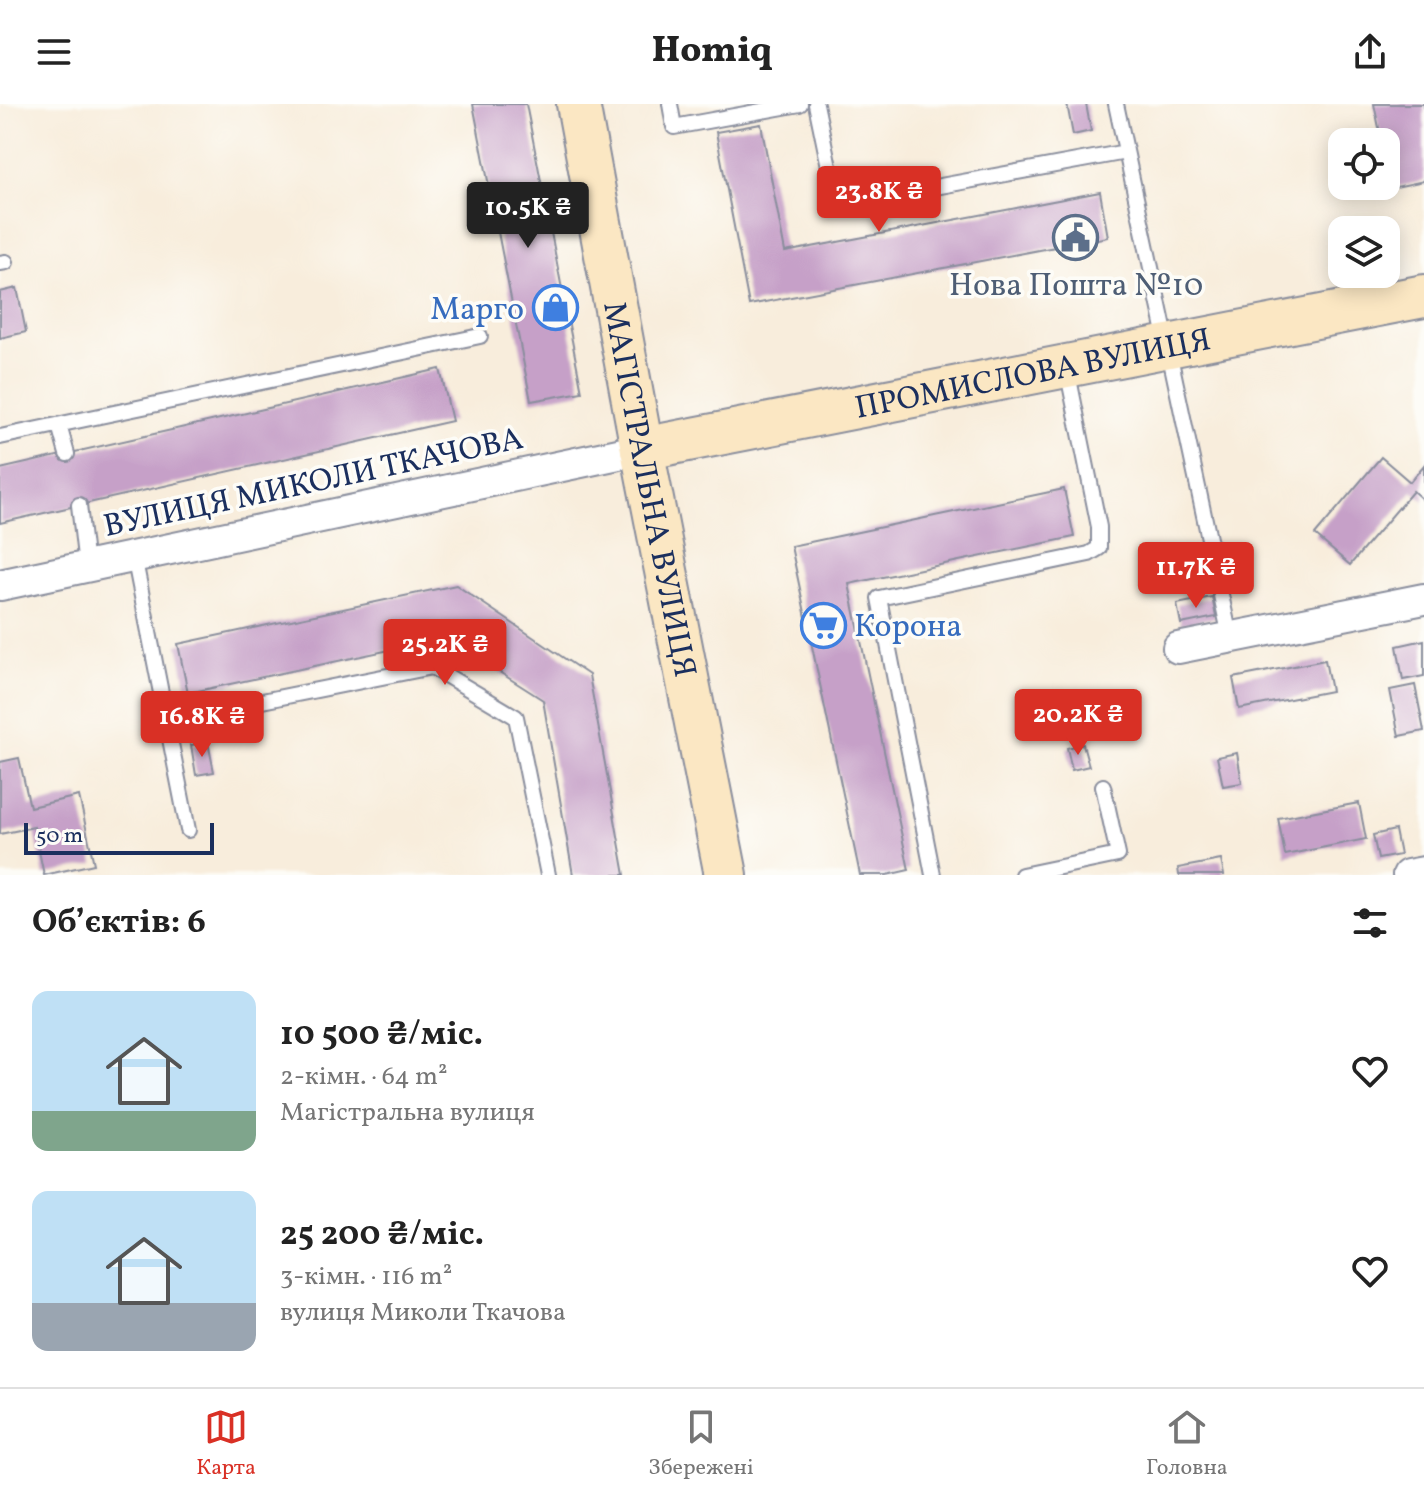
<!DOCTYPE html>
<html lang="uk">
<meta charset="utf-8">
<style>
body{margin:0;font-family:Vollkorn,serif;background:#f6f6f6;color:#222;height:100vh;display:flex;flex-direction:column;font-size:30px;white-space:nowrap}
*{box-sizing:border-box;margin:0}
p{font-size:26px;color:#767676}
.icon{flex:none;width:44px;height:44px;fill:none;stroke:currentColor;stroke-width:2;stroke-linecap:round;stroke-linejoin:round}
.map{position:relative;height:771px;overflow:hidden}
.side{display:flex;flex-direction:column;background:#fff;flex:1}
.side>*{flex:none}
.controls{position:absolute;left:1328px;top:24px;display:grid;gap:16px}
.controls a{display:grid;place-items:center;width:72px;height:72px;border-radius:16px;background:#fff;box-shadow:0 4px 20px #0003;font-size:40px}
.scale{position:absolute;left:24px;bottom:20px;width:190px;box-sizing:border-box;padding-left:8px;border:4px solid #1b2f5e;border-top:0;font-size:22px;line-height:28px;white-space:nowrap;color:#1b2f5e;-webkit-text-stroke:6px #fdfcf7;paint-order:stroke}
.price{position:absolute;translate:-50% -68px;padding:0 18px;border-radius:8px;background:#d93025;color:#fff;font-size:26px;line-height:52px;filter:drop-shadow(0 2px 4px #0008)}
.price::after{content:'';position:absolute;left:50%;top:48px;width:24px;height:18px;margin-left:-12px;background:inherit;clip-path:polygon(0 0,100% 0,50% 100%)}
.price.on{background:#222;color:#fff}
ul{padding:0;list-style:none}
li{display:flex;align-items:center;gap:24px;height:200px;padding:0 32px}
li span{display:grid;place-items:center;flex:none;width:224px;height:160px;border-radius:16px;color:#555}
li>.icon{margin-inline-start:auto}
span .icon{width:96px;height:96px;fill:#fffc;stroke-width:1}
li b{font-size:34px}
h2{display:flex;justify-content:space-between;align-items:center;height:96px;padding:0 32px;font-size:34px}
header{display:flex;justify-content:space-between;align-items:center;height:104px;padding:0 32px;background:#fff;font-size:36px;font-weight:800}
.tab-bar{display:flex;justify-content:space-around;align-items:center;height:112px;border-top:2px solid #e0e0e0;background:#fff;font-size:22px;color:#767676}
.tab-bar a{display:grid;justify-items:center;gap:4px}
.tab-bar .on{color:#d93025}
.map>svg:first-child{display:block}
</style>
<header><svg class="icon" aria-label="menu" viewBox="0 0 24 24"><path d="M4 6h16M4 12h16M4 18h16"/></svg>Homiq<svg class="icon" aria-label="share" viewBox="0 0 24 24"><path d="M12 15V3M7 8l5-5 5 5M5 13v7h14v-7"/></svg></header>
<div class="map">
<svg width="1424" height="771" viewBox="0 0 1424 771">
<rect width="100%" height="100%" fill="#fdfcf7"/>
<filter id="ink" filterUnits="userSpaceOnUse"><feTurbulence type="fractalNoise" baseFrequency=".0125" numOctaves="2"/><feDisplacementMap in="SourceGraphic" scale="16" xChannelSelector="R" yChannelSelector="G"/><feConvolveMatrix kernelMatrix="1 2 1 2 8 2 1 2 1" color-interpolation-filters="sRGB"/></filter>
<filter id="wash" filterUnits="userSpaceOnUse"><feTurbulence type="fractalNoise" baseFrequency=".006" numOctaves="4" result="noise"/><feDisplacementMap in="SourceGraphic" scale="32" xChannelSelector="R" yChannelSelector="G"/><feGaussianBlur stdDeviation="1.8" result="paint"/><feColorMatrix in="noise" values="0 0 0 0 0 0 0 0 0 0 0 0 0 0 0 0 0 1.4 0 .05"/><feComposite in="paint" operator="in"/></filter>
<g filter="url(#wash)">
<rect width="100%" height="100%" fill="#f8eddc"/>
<g id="blocks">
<path fill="#c6a0c8" d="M473,0H526L582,288L531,297Z
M1067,0H1086L1091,27L1073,31Z
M1374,0H1424V77L1391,84L1386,60V38H1382Z
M761,20L785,148L1100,88L1108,133L749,201L716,28Z
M17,184L26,228L0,234V188Z
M440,265L452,317L0,419V365Z
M1381,353L1410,378L1424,361V397L1413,387L1350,461L1315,431Z
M1064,385L1074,433L849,480L909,766L887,771H860L791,442Z
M456,481L589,571L625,771H573L543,596L446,534L188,589L178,540Z
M1212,493L1216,513L1181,520L1177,500Z
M1424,536V572L1403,576L1397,542Z
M1325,556L1331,587L1239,605L1233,574Z
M1415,581L1424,627L1399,632L1390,586Z
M208,638L214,668L196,671L191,641Z
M1083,640L1089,662L1072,666L1067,644Z
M1237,649L1242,679L1223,682L1217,653Z
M19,654L30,703L79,692L94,760L44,771L34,723L0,730V658Z
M1359,699L1366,735L1285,751L1278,714Z
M1395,726L1400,751L1378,755L1373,731Z
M1221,756L1224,771H1179L1178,764Z"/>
</g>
</g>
<g filter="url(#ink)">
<use href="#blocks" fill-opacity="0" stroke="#8a8e9d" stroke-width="2"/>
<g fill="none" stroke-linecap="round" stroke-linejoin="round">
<defs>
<path id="lane" d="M670,0L674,23L800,0
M816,0L837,101L1126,48
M1116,0L1230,533
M0,159L6,158
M59,321L67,350
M0,333L480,232
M79,401L86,462
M134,452L188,726
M167,616L432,563L516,613L548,771
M933,771L879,494L1089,450L1099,444V423L1067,265
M1022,771L1118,751L1103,682"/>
<path id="street" d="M0,481L642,345
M1178,544L1424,495
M1408,771L1424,768"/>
<g id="secondary">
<path id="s1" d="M578,0L642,345L726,771"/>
<path id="s2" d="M642,345L1424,192"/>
</g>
</defs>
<use href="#lane" stroke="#8a8e9d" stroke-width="18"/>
<use href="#street" stroke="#8a8e9d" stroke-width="34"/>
<use href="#secondary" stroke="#8a8e9d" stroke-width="46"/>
<use href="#lane" stroke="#fff" stroke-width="14"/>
<use href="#street" stroke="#fff" stroke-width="30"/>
<use href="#secondary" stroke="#fbe7c3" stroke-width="42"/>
</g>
</g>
<defs>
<symbol id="civic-ring" viewBox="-11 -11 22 22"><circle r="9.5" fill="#fdfcf7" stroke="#5c6f8a" stroke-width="1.5"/><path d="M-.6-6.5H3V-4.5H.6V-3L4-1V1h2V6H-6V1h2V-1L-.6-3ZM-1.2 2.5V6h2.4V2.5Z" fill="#5c6f8a"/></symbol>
<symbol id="shop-ring" viewBox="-11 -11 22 22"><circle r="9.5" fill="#fdfcf7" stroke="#3f7fe0" stroke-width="1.5"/><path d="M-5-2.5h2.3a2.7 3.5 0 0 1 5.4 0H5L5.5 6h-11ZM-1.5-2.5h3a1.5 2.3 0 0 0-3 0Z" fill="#3f7fe0"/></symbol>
<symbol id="supermarket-ring" viewBox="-11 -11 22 22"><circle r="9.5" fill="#fdfcf7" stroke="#3f7fe0" stroke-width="1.5"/><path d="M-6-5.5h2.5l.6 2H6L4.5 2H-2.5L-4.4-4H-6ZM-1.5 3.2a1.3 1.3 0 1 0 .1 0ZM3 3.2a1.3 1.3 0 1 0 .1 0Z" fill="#3f7fe0"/></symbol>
</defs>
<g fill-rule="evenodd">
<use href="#civic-ring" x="1050" y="108" width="51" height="51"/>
<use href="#shop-ring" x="530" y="178" width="51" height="51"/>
<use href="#supermarket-ring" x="798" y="496" width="51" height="51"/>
</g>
<g text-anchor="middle" stroke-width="7" stroke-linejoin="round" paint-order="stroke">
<g font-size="32" fill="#4e5e75" stroke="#fdfcf7">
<text x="1076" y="191">Нова Пошта №10</text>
</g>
<g font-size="32" fill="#366cbe" stroke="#fdfcf7" text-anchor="end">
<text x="524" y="215">Марго</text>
<text x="854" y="532" text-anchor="start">Корона</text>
</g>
<g font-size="32" fill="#1b2f5e" stroke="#fdfcf7">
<text dy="11" stroke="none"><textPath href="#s2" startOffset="398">ПРОМИСЛОВА ВУЛИЦЯ</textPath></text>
<text transform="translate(313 377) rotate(-12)" y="11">ВУЛИЦЯ МИКОЛИ ТКАЧОВА</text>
<text dy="11" stroke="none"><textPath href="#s1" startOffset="392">МАГІСТРАЛЬНА ВУЛИЦЯ</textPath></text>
</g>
</g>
</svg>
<div class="controls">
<a><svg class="icon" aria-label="locate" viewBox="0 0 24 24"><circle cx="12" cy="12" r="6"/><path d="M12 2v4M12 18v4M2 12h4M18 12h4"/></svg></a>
<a><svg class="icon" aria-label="layers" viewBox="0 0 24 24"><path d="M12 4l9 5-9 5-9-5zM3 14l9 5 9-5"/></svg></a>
</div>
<div class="scale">50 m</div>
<b class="price" style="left:879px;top:130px">23.8K ₴</b>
<b class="price on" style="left:528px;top:146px">10.5K ₴</b>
<b class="price" style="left:1196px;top:506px">11.7K ₴</b>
<b class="price" style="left:445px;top:583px">25.2K ₴</b>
<b class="price" style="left:1078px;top:653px">20.2K ₴</b>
<b class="price" style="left:202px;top:655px">16.8K ₴</b>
</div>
<section class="side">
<h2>Об’єктів: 6<svg class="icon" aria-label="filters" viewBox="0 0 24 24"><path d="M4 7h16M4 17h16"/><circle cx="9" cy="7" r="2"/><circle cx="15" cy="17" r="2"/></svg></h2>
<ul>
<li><span style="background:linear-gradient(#bfe0f5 75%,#7fa58c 0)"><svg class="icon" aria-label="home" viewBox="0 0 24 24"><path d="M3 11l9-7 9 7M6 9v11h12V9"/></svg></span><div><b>10 500 ₴/міс.</b><p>2-кімн. · 64 m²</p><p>Магістральна вулиця</p></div><svg class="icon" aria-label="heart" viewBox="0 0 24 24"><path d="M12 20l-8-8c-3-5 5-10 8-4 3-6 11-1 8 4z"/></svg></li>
<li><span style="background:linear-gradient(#bfe0f5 70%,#9aa5b1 0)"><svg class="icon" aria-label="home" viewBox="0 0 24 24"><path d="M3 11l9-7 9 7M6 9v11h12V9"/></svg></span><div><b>25 200 ₴/міс.</b><p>3-кімн. · 116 m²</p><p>вулиця Миколи Ткачова</p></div><svg class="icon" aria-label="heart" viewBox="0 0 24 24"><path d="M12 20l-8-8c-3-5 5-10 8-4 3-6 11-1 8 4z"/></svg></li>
</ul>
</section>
<nav class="tab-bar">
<a class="on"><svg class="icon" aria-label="map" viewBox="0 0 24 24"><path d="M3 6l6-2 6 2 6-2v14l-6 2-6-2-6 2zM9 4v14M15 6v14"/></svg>Карта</a>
<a><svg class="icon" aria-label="saved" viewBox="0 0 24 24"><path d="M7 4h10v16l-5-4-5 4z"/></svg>Збережені</a>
<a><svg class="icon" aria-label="home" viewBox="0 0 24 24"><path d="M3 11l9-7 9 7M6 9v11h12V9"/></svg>Головна</a>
</nav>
